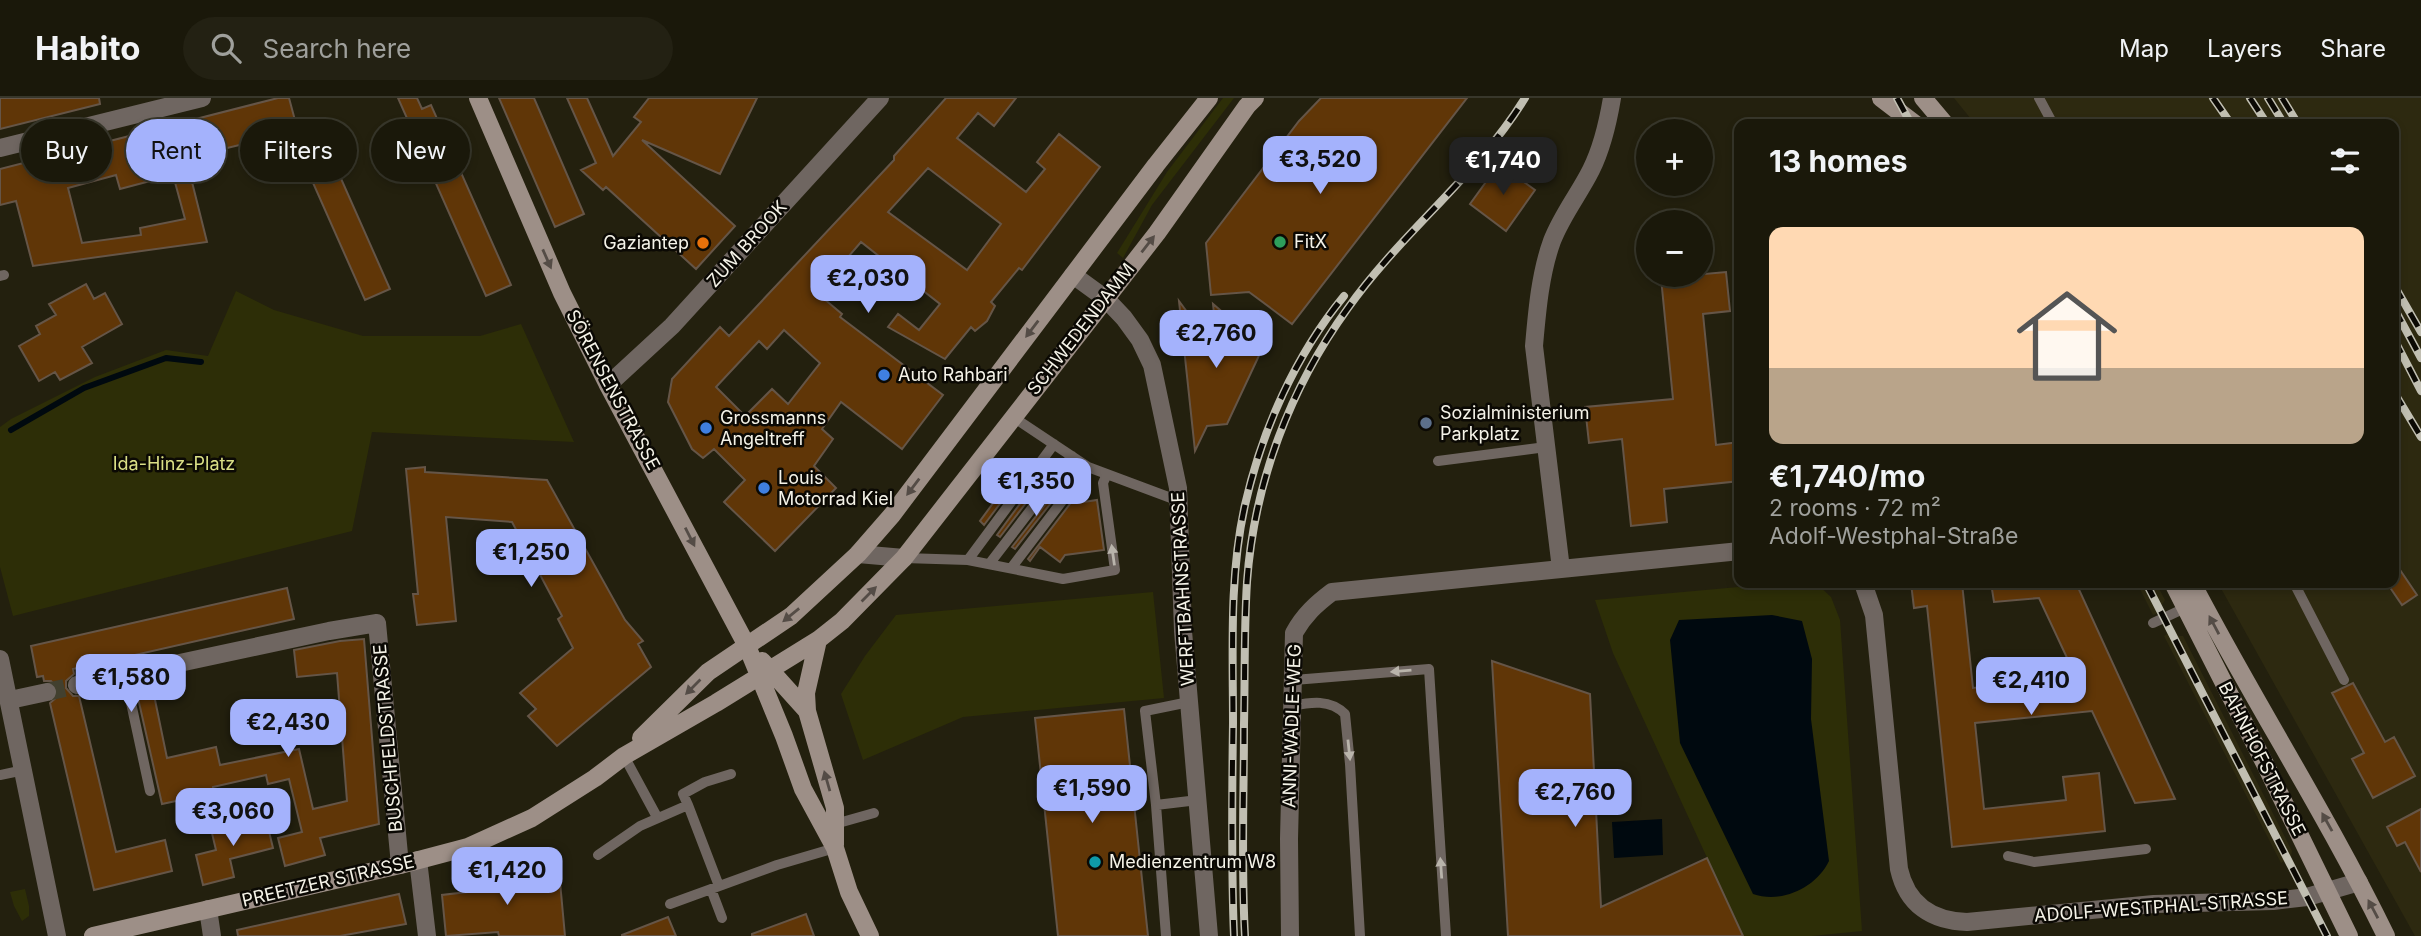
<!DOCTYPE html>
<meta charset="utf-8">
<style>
body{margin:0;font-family:Inter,sans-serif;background:#232113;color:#f1f3f6;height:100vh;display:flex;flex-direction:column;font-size:26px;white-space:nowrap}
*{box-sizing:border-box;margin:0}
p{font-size:23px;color:#9fa09c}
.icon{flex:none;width:38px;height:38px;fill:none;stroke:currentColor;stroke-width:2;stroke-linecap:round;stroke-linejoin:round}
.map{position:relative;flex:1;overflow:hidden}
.panel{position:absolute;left:1734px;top:21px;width:665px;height:469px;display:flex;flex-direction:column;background:#1a180a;border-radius:14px;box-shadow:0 4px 10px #0003,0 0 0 2px #38372b}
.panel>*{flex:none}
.guide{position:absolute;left:21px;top:21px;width:665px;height:63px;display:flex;gap:14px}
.tools{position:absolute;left:1636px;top:21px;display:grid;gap:14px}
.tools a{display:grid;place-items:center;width:77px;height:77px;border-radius:50%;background:#1a180a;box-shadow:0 4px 10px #0003,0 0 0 2px #38372b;font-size:35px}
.price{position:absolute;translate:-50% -60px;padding:0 16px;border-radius:14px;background:#a4b2fc;color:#111;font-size:23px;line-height:46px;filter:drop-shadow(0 2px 4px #0008)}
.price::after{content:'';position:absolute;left:50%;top:42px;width:21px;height:16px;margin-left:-10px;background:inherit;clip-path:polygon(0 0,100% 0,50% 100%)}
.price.active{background:#222;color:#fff}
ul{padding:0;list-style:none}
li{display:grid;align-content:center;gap:14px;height:371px;padding:0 35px}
li span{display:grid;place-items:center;height:217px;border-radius:14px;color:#555}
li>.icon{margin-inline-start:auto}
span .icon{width:126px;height:126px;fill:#fffc;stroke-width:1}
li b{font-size:30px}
h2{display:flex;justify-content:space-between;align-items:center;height:84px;padding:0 35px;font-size:30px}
.pill{padding:0 24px;border-radius:32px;background:#1a180a;box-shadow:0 4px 10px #0003,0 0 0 2px #38372b;font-size:24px;line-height:63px}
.pill.active{background:#a4b2fc;color:#111}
header{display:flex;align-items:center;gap:42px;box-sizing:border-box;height:98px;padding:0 35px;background:#1a180a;border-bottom:2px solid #38372b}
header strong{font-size:33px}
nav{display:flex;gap:38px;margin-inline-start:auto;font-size:24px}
.search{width:490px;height:63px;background:#232113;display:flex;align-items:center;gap:18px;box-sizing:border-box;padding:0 24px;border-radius:38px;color:#9fa09c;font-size:26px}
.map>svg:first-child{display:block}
</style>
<header>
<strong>Habito</strong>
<div class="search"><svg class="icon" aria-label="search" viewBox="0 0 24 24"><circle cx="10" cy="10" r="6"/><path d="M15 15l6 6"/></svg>Search here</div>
<nav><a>Map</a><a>Layers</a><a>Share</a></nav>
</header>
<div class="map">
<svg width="2421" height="838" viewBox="0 0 2421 838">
<rect width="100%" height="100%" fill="#23200e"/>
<path fill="#2d2910" d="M1954,0H2421V838H2415L2218,485H2394V26H1975Z
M2137,485H2156L2165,502L2156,516L2153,517Z
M2175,531L2178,538H2183L2292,753L2291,759L2281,765L2164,538Z"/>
<path fill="#2d2e07" d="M1223,0H1234L1152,107L1123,160L1117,155L1167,74Z
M236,193L274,212L363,238H480L521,226L574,344L372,334L352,433L13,518L0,469V329L11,321L95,279L166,252L208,258Z
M1783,485H1816L1831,499L1840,522L1862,833L1812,838H1743L1613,555L1595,502Z
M1153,494L1164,600L963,619L863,662L841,596L865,558L896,517Z
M25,791L29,808V818L22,823L14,808L10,794Z"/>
<path fill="#00090f" d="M1772,517L1802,523L1812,561L1811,621L1829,763C1816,790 1781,806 1753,796L1680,645L1670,542L1679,522Z
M1662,721L1663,757L1614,760L1612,724Z"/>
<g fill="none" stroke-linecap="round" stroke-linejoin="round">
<path stroke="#00090f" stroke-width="6" d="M11,332L84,290L166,260L201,264"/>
</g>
<path fill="#603607" stroke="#655547" stroke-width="2" fill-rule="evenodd" d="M0,0H99L100,6L0,31Z
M278,0H289L296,26L254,37L256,43L186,60L207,144L33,168L16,103L0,107V71ZM116,77L120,91L173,77L185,121L140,130L141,137L82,145L68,90Z
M398,0H417L422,11L431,7L511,187L486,198Z
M499,0H534L584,116L555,129Z
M567,0H587L613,58L641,24L634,19L649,0H757L720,76L642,42L735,128L696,171L606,89L603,92L581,72L596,65Z
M946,0H1016L994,28L978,15L957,40L1026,94L1045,71L1037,64L1059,36L1100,69L1022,172L1019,170L991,204L995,208L987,223L975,233L971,229L945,261L888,229L898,216L919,232L940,206L861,144L817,195L842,216L840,219L943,297L902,351L841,304L822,331L833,341L814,368L836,390L775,453L724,404L745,382L714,351L703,360L692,351L668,304L672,281L720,229L729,238L894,62V58ZM928,70L1001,126L967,172L888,114ZM784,232L820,265L788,306L772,291L745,318L716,289L759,243L767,251Z
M1321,0H1467L1292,226L1249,194L1211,197L1206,145L1299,23Z
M319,31L390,191L365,202L294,42Z
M1499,66L1535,92L1506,133L1470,106Z
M1726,174L1730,213L1703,216L1716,347L1740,344V383L1664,391L1667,424L1631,428L1622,341L1589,345L1585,309L1673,301L1661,180Z
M86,186L94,201L105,195L122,226L82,249L92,265L60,282L55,274L39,283L19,248L40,236L36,228L56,217L49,206Z
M1179,203L1218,256L1213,206L1263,249L1227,326L1207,328L1195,353Z
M1024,363L1029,367L984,427L980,423Z
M425,369V374L547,382L625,522L643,543L638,546L651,569L557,648L528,618L536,611L520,595L573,550L558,521L562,518L512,424L446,419L456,523L417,527L413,496H418L406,371Z
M1041,377L1045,380L1000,439L997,437Z
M1058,390L1061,392L1015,451L1012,449Z
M1073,402L1077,405L1097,402L1104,452L1065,457L1060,464L1040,449L1030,463L1028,461Z
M2394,463L2417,497L2402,507L2387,485H2394Z
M1911,485H1962L1973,590L2076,579L2039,500L1994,504L1991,485H2076L2175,701L2135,705L2092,613L1975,625L1984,711L2066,702L2063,679L2099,675L2105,733L1952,749L1927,508L1914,510Z
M287,490L294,521L73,571L74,576L66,583V590L73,598H79L116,754L165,742L172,773L94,792L50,605L58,598V591L51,583H44L43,578L37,579L31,548Z
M364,541L379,726L320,740L325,757L285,768L278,740L302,734L289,681L268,686L266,677L213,689L221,722L205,725L199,698L162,706L138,600L154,597L167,660L216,649L220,667L299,651L313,711L347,703L337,575L297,579L294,552L340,543Z
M1492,563L1590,596L1601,809L1707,760L1743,838H1508Z
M2353,585L2385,644L2394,639L2415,678L2373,700L2352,661L2364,655L2332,595Z
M1124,611L1148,838H1058L1035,620Z
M2421,711V774L2405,744L2397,748L2387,729Z
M265,717L273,750L230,761L234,779L203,787L196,757L216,752L211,731Z
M559,773L565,838H499L498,834L446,838L442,797L467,794L466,783Z
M399,796L406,826L340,838H238L237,832Z
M806,816L814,838H752V836Z
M668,819L676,838H622V837Z"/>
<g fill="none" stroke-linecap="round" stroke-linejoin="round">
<path stroke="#42402f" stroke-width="18" stroke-dasharray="18 9" stroke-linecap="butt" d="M47,594L77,587"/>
<path stroke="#6f6661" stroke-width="10" d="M2039,0L2053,26
M0,178L4,177
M1013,319L1088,369L1179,403
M1438,363L1546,349
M904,460L968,462L1063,481L1115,472L1103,385L1107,376
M968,462L1054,346
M990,465L1072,358
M1012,469L1088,369
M2294,485L2344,582
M2153,525L2185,510
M125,577L150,693
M1294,582L1429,571L1446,838
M1189,604L1145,613L1156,707L1198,702
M1292,608C1311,604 1330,601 1345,616L1350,666L1360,838
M624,658L657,719
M0,677L24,672
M688,707L719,788
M1156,707L1166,838
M835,726L874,715
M598,757L640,728L688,707L683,696L705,684L731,676
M2008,758L2034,764L2146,751
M711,791L722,820
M670,806L777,767L835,750"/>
<path stroke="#6f6661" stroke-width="18" d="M1612,0C1608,24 1602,50 1591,72C1579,96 1562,117 1552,143C1540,176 1537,214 1534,248L1561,471L1740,453
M0,50L202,0
M1073,177L1106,201L1124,220L1140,242L1152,267L1178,390L1183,533L1209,838
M608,287L672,228L880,0
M858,456L904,460
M1863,485L1874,517L1899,771C1907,807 1932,823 1967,824L2154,806L2273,803L2307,799L2359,784
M0,561L57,838
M77,587L329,533L377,525L400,767
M10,602L47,594
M418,762L427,838
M208,811L212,838
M1290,838L1289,741L1294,535C1304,517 1316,506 1332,494L1561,471"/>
<path stroke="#9d8f87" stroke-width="18" d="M478,0L562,195L608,287L747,548L784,638L803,691L835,750L849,794L870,838
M1881,0L1915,26
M1923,0L1945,26
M2173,485L2265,666L2349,838
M2192,485C2254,604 2327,717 2386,838
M818,542L806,595L807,613L835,710V747
M762,563L807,613
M641,640L708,574L791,518L858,456L892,417L1156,67L1209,0
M93,838L400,767L468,749L532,720L595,680L624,658L716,605L818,542L842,523L904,460L1157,135L1247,8L1255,0"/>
<defs>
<path id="rail" d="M1897,0L1911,26
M2213,0L2231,26
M2250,0L2267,26
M2268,0L2284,26
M2282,0L2298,26
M2394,187L2421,234
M2394,210L2421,260
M2394,241L2421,293
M2394,294L2421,339
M2146,485L2327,838
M1234,838C1231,767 1232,696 1233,625C1233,553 1229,478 1245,407C1262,332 1295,258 1344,198
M1245,838C1241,768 1244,697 1244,627C1245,579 1244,531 1247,484C1254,385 1290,290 1348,210C1401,135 1477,78 1525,0"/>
</defs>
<use href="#rail" stroke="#c1bfb2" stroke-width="8"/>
<use href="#rail" stroke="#0b0904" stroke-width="5" stroke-dasharray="16" stroke-linecap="butt"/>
</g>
<defs><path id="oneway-solid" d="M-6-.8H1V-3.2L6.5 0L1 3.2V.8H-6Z" transform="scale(1.75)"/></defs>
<g fill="#544c46">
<use href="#oneway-solid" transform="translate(1148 146) rotate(-52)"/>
<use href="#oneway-solid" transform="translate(547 161) rotate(66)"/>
<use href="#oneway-solid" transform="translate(1032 231) rotate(127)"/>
<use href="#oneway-solid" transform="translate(913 389) rotate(127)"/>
<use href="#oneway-solid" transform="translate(690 439) rotate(63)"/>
<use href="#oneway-solid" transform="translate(869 496) rotate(-45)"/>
<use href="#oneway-solid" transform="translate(791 517) rotate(141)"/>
<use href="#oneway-solid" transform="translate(2214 527) rotate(-118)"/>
<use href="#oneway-solid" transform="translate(693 589) rotate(135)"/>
<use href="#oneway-solid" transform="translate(827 683) rotate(-106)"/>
<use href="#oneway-solid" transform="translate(2327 724) rotate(-119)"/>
<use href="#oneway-solid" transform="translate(2373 811) rotate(-118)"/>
</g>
<g fill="#b9b4ab">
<use href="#oneway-solid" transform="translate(1113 457) rotate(-98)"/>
<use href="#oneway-solid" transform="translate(1401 573) rotate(175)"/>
<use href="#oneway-solid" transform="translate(1349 652) rotate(84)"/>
<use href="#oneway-solid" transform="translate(1441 770) rotate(-94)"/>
</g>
<circle fill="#2e9e5b" stroke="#0b0904" stroke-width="2.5" cx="1280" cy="144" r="7"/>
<circle fill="#e8710a" stroke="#0b0904" stroke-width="2.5" cx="703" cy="145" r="7"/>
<g fill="#3f7fe0" stroke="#0b0904" stroke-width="2.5">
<circle cx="884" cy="277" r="7"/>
<circle cx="706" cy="330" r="7"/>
<circle cx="764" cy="390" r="7"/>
</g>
<circle fill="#5c6f8a" stroke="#0b0904" stroke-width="2.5" cx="1426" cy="325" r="7"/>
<circle fill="#0f9aa8" stroke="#0b0904" stroke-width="2.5" cx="1095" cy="764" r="7"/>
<g text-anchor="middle" stroke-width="5" stroke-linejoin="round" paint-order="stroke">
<g font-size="18" fill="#f5f3e8" stroke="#0b0904" text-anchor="start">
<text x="1294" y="150">FitX</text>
<text x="689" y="151" text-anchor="end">Gaziantep</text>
<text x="898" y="283">Auto Rahbari</text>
<text x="1440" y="321">Sozialministerium<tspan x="1440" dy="21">Parkplatz</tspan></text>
<text x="720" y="326">Grossmanns<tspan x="720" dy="21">Angeltreff</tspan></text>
<text x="778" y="386">Louis<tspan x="778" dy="21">Motorrad Kiel</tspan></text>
<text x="1109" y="770">Medienzentrum W8</text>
</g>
<g font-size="18" fill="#f5f3e8" stroke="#0b0904">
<text transform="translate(747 146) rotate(-48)" y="6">ZUM BROOK</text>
<text transform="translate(1081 231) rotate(-52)" y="6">SCHWEDENDAMM</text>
<text transform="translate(613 292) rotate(62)" y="6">SÖRENSENSTRASSE</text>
<text transform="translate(1183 491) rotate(-93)" y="6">WERFTBAHNSTRASSE</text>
<text transform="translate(1292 628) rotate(-88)" y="6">ANNI-WADLE-WEG</text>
<text transform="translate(388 640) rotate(-95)" y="6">BUSCHFELDSTRASSE</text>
<text transform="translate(2262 661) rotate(63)" y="6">BAHNHOFSTRASSE</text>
<text transform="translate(328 783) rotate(-13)" y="6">PREETZER STRASSE</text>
<text transform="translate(2161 809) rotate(-4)" y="6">ADOLF-WESTPHAL-STRASSE</text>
</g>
<g font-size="18" fill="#dadf86" stroke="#0b0904">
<text x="174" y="372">Ida-Hinz-Platz</text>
</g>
</g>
</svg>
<div class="tools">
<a>+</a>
<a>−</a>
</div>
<b class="price" style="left:1320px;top:98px">€3,520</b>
<b class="price active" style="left:1503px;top:99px">€1,740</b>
<b class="price" style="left:868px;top:217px">€2,030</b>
<b class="price" style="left:1216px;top:272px">€2,760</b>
<b class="price" style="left:1036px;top:420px">€1,350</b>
<b class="price" style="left:531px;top:491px">€1,250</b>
<b class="price" style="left:131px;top:616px">€1,580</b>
<b class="price" style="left:2031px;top:619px">€2,410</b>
<b class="price" style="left:288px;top:661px">€2,430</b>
<b class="price" style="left:1092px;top:727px">€1,590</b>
<b class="price" style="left:1575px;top:731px">€2,760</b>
<b class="price" style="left:233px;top:750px">€3,060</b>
<b class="price" style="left:507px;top:809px">€1,420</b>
<div class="guide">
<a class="pill">Buy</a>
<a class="pill active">Rent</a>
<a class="pill">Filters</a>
<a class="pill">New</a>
</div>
<section class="panel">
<h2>13 homes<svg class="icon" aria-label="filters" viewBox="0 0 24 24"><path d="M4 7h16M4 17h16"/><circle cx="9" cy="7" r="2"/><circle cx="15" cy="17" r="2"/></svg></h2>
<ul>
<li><span style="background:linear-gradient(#ffd9b3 65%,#b9a48a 0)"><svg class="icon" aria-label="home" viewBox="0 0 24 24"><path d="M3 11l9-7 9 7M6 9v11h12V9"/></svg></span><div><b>€1,740/mo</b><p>2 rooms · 72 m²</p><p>Adolf-Westphal-Straße</p></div></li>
</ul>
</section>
</div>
